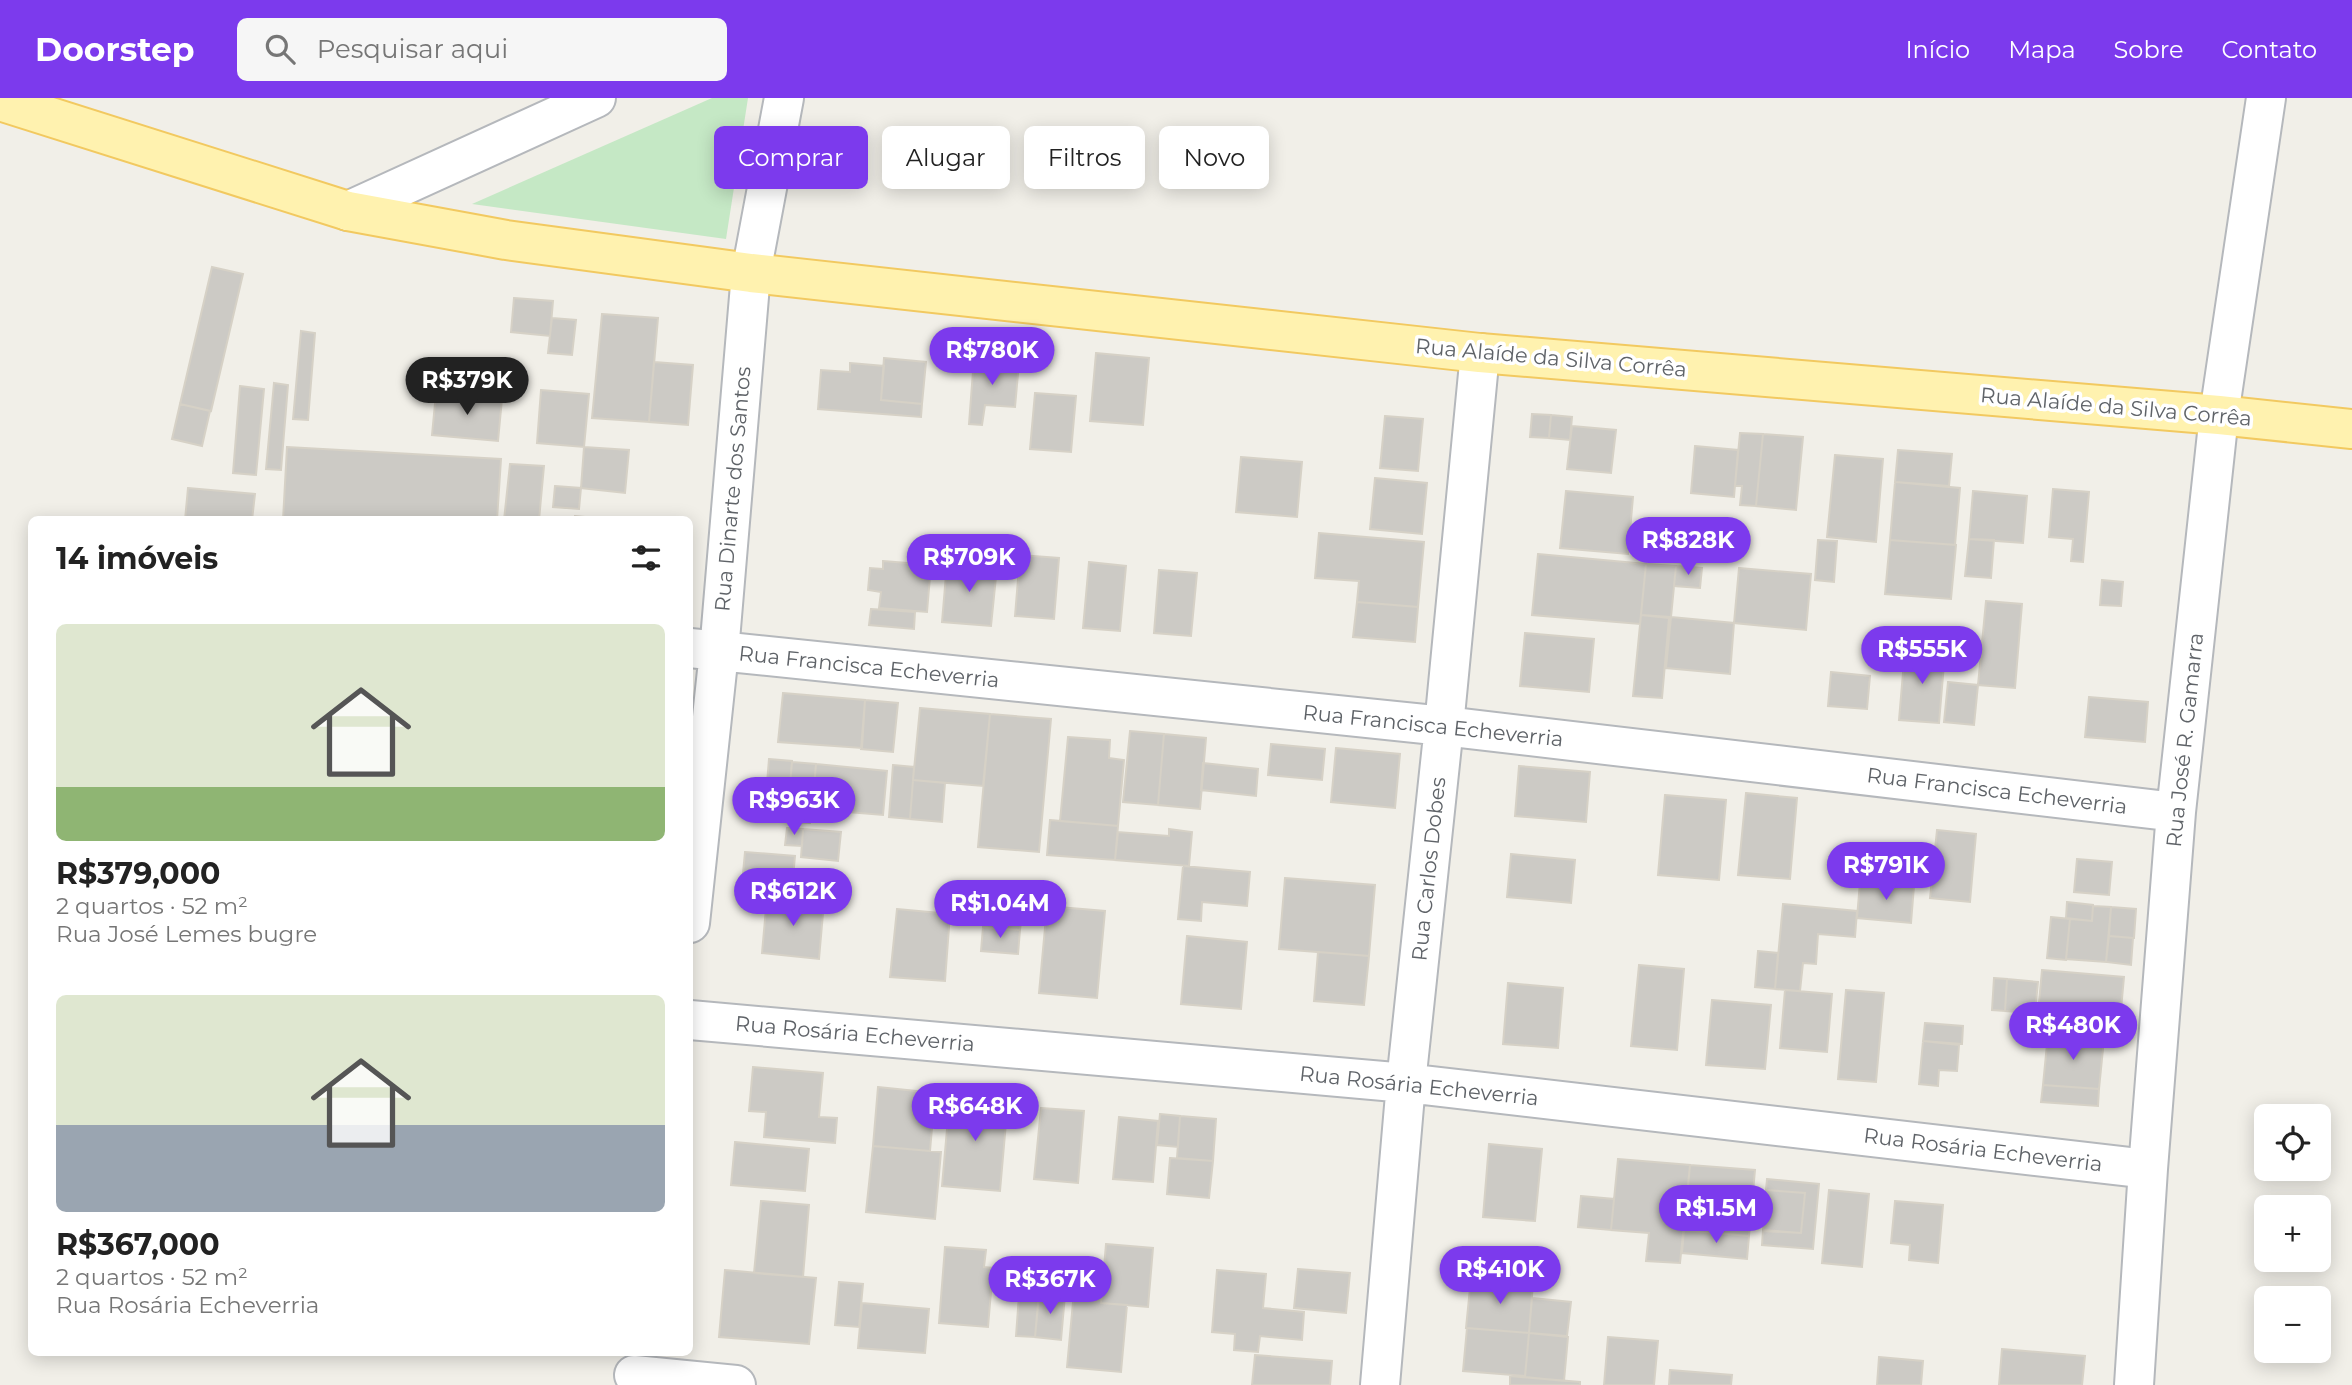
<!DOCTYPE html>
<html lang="pt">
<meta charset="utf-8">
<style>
body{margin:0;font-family:Montserrat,sans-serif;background:#f6f6f6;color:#222;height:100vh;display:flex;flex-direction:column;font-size:26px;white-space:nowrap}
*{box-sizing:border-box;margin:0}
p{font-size:23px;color:#767676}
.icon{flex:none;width:38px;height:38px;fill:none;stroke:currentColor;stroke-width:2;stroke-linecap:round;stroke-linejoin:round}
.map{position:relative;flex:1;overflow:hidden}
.side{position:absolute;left:28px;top:418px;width:665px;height:840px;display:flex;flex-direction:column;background:#fff;border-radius:10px;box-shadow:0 4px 18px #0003}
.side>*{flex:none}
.guide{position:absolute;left:714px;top:28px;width:665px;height:63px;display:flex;gap:14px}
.controls{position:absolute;left:2254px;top:1006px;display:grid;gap:14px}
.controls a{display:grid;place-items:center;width:77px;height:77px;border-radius:10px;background:#fff;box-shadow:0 4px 18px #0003;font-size:35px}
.price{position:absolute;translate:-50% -60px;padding:0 16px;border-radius:24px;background:#7c3aed;color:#fff;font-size:23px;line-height:46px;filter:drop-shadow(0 2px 4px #0008)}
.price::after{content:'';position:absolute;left:50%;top:42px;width:21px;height:16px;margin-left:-10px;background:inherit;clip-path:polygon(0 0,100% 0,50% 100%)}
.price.current{background:#222;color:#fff}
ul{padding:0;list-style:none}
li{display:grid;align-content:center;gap:14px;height:371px;padding:0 28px}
li span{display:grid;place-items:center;height:217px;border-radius:10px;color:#555}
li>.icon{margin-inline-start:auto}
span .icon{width:126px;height:126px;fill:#fffc;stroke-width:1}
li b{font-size:30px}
h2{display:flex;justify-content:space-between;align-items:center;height:84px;padding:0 28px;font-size:30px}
.chip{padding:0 24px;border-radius:10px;background:#fff;box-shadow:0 4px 18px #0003;font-size:24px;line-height:63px}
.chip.current{background:#7c3aed;color:#fff}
header{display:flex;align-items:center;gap:42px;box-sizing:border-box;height:98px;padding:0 35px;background:#7c3aed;color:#fff}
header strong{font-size:33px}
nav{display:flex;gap:38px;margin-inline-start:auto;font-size:24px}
.search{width:490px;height:63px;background:#f6f6f6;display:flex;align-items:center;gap:18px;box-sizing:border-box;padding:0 24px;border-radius:10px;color:#767676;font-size:26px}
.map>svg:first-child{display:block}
</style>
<header>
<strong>Doorstep</strong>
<div class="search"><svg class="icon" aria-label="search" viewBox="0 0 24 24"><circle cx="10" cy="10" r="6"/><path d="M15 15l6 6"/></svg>Pesquisar aqui</div>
<nav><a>Início</a><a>Mapa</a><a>Sobre</a><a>Contato</a></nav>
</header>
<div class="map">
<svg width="2352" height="1287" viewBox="0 0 2352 1287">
<rect width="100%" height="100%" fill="#f1efe8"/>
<path fill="#c5e8c5" d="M712,0H748L726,141L472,106Z"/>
<path fill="#cccac5" stroke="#d6d1c6" stroke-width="2" d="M212,169L243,176L211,313L180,306Z
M514,200L553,203L550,238L511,234Z
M602,216L658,220L649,324L592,320Z
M552,220L576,222L572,257L548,255Z
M301,233L315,235L308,322L293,321Z
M1096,255L1149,260L1143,327L1090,323Z
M884,260L926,264L922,306L881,302Z
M974,260L1019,265L1015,309L985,307L982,327L969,326Z
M654,264L693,267L688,327L649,324Z
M850,265L884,268L881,302L922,306L921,319L818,311L821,272L850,274Z
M274,285L288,287L281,372L266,371Z
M240,288L264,291L256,377L233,375Z
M541,292L589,296L584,349L537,345Z
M436,295L502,301L498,343L432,337Z
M1035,295L1076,298L1071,354L1030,351Z
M180,306L210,313L202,348L172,341Z
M1532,316L1551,317L1549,340L1530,339Z
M1551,317L1572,319L1570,342L1549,340Z
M1385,318L1423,321L1418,373L1380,370Z
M1572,328L1616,332L1611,375L1567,371Z
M1740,335L1763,336L1756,408L1740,407L1742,388H1735Z
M1763,336L1803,339L1796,412L1756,408Z
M1695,348L1738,352L1734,399L1691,395Z
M287,349L501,361L497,422H283Z
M584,349L629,352L625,395L581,390Z
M1898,352L1952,356L1949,388L1895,384Z
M1835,357L1883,361L1876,444L1827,439Z
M1241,359L1302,364L1297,419L1236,414Z
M510,366L544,368L539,422H504Z
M1375,380L1427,385L1422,436L1370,431Z
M1895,384L1960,390L1955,447L1890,442Z
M555,388L581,390L579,411L553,409Z
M188,390L255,396L252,422H185Z
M2053,391L2089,394L2083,464L2071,463L2073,441L2049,439Z
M1566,393L1633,399L1628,456L1560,450Z
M1973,393L2027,398L2023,445L1969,441Z
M575,418L596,420L595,422H575Z
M1319,435L1424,444L1418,509L1357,504L1359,483L1315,480Z
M1969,441L1994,442L1991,480L1965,478Z
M1818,442L1837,443L1834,484L1815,482Z
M1890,442L1956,447L1951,501L1885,496Z
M1538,456L1646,466L1640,526L1532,517Z
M1020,457L1059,460L1054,521L1015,518Z
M883,463L931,467L927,514L879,510L881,494L868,492L870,470L883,471Z
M1089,464L1126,468L1120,533L1083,530Z
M947,465L997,469L991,528L942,524Z
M1646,466L1676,468L1671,519L1641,517Z
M1676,468L1702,470L1700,490L1674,488Z
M1739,470L1811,476L1806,532L1734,525Z
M1159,472L1197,475L1191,538L1154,535Z
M2102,482L2123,484L2121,508L2100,507Z
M1986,503L2022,506L2015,590L1978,587Z
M1357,504L1418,509L1415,544L1353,539Z
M871,511L915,514L914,531L869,527Z
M1641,517L1669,520L1662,600L1633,598Z
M1671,519L1734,525L1730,576L1666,570Z
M1525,535L1594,541L1589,594L1520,588Z
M1905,551L1945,554L1939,625L1899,622Z
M1831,574L1870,578L1867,611L1828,608Z
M1948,584L1978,587L1974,627L1944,624Z
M783,595L865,602L862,650L778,644Z
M2089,599L2148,604L2145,644L2085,639Z
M865,602L898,605L893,654L861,651Z
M920,610L990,616L983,688L913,682Z
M990,616L1051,621L1039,754L978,749Z
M1130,633L1164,636L1158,707L1123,704Z
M1164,636L1206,640L1200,711L1158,707Z
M1068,639L1110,642L1109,660L1124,662L1118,728L1060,723Z
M1271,646L1325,651L1322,682L1268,677Z
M1336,650L1400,656L1395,710L1331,704Z
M769,661L792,663L790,687L767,685Z
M792,664L816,666L814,689L790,687Z
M1203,665L1258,671L1256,698L1201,692Z
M816,666L887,673L883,717L812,711Z
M893,667L914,669L910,721L889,719Z
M1519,668L1590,674L1586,724L1515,718Z
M913,682L945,685L942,724L910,721Z
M781,686L814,689L810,725L778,723Z
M1746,695L1797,700L1790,781L1738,777Z
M1665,697L1726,702L1719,782L1658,777Z
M1050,722L1118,728L1115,762L1047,757Z
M787,730L803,731L802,748L785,747Z
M803,731L841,734L838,763L801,759Z
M1169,731L1192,734L1189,768L1115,762L1118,734L1169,738Z
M1937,732L1976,736L1970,804L1930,800Z
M745,754L795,758L792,790L742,786Z
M1511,756L1575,762L1571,805L1507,799Z
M2077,761L2112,764L2109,797L2074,794Z
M1183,768L1250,774L1247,808L1202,804L1201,823L1178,821Z
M1285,780L1375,787L1369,858L1279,851Z
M1860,784L1914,788L1911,825L1857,820Z
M767,799L824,804L819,861L762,855Z
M2067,804L2093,807L2092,823L2066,820Z
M1783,806L1857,813L1855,839L1818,836L1816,866L1803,865L1800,893L1775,891Z
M1047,808L1105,813L1097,900L1039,895Z
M2093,808L2111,809L2106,864L2066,861L2070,821L2092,823Z
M2111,809L2136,811L2134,840L2109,838Z
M897,811L950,816L945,883L890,879Z
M985,812L1022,815L1020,832L983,829Z
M2051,819L2070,821L2066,862L2047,860Z
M983,829L1020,832L1018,856L981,853Z
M1187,838L1247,844L1241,911L1181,906Z
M2109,838L2133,840L2131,867L2106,864Z
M1758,853L1778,855L1775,891L1755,889Z
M1318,854L1369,858L1364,907L1314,903Z
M1639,867L1684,871L1677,952L1631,948Z
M2042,872L2124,879L2119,933L2037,926Z
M1994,880L2007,881L2005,913L1992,912Z
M2007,881L2038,884L2035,915L2005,913Z
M1508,885L1563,890L1558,950L1503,946Z
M1785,892L1832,896L1827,954L1780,950Z
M1846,892L1884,895L1876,984L1838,981Z
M1712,902L1771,907L1765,971L1706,967Z
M1925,925L1963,928L1962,946L1923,943Z
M2048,936L2104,941L2099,991L2043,987Z
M1923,943L1959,947L1957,973L1939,972L1938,988L1919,986Z
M753,969L823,975L819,1019L837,1020L835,1045L764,1039L766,1014L749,1013Z
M2043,987L2099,991L2098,1008L2041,1004Z
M878,989L935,995L930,1053L873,1048Z
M950,997L1008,1002L1000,1093L942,1088Z
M1041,1010L1084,1013L1078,1085L1034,1081Z
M1160,1016L1180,1018L1178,1049L1157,1047Z
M1180,1018L1216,1021L1213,1063L1177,1060Z
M1119,1019L1158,1023L1153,1084L1113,1081Z
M735,1044L809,1051L805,1093L731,1087Z
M1489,1046L1542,1051L1535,1123L1483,1119Z
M873,1048L941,1054L935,1121L866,1114Z
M1170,1060L1213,1063L1209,1100L1167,1096Z
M1618,1061L1690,1067L1680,1165L1646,1163L1649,1135L1611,1132Z
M1690,1067L1755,1072L1749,1138L1684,1132Z
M1767,1081L1819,1086L1813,1151L1762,1147L1763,1132L1801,1135L1805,1095L1766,1092Z
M1766,1092L1805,1095L1801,1135L1763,1133Z
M1829,1092L1869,1096L1862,1169L1822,1165Z
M1581,1098L1614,1101L1611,1132L1578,1129Z
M761,1103L809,1107L803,1179L754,1175Z
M1895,1103L1943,1107L1938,1165L1909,1162L1910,1147L1891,1145Z
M1684,1132L1749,1138L1747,1161L1682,1155Z
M1106,1146L1153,1150L1148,1209L1101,1205Z
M945,1149L986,1152L984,1169L993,1170L988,1229L939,1225Z
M1298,1171L1350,1175L1346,1215L1294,1210Z
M725,1172L816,1180L809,1246L719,1239Z
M1217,1172L1266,1176L1263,1210L1304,1214L1302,1242L1260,1238L1258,1254L1234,1252L1235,1236L1212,1234Z
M1471,1180L1533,1185L1529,1235L1466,1230Z
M839,1184L863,1186L859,1229L835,1227Z
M1074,1193L1101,1196V1205L1127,1207L1121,1274L1067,1269Z
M1039,1194L1065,1197L1061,1242L1035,1239Z
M1019,1197L1039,1198L1035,1239L1016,1238Z
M1532,1200L1571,1204L1567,1238L1529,1235Z
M862,1205L929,1211L925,1255L858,1250Z
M1467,1230L1529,1235L1525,1278L1463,1273Z
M1529,1235L1568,1239L1564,1283L1525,1279Z
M1608,1239L1658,1243L1654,1287H1604Z
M2002,1251L2085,1258L2082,1287H1999Z
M1255,1257L1332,1263L1330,1287H1252Z
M1879,1259L1923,1263L1921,1287H1877Z
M1670,1272L1732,1277L1731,1287H1669Z
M1510,1278L1580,1284V1287H1510Z"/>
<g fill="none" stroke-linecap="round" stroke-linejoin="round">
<defs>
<path id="minor" d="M348,113L596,0
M690,550L1444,628L2176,714
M690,825L719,554L751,175L784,0
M690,922L1406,985L2148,1071
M634,1277L736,1287
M1380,1287L1406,985L1444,628L1480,255
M2134,1287L2148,1071L2176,714L2219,317L2266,0"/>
<path id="major" d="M0,3L348,113L506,142L751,175L1480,255L2219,317L2352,331"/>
</defs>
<use href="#minor" stroke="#b5b8bc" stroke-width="42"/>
<use href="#major" stroke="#f2c960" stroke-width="42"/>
<use href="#minor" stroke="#fff" stroke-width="38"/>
<use href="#major" stroke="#fff2af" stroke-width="38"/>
</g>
<g text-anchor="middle" stroke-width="7" stroke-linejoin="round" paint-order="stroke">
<g font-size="21" fill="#5f6368" stroke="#fff">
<text transform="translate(1551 260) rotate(5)" y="7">Rua Alaíde da Silva Corrêa</text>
<text transform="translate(2116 309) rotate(5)" y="7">Rua Alaíde da Silva Corrêa</text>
<text transform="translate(733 391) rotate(-85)" y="7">Rua Dinarte dos Santos</text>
<text transform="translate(869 569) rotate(6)" y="7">Rua Francisca Echeverria</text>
<text transform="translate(1433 628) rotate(6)" y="7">Rua Francisca Echeverria</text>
<text transform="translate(2185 642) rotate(-84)" y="7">Rua José R. Gamarra</text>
<text transform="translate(1997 693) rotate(7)" y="7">Rua Francisca Echeverria</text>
<text transform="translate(1429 771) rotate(-84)" y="7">Rua Carlos Dobes</text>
<text transform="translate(855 936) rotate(5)" y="7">Rua Rosária Echeverria</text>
<text transform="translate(1419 988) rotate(6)" y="7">Rua Rosária Echeverria</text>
<text transform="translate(1983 1052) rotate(7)" y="7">Rua Rosária Echeverria</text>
</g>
</g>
</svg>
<div class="controls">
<a><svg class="icon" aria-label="locate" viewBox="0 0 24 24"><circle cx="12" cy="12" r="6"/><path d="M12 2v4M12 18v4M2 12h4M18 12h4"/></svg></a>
<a>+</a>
<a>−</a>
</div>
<b class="price" style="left:992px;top:289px">R$780K</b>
<b class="price current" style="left:467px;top:319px">R$379K</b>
<b class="price" style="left:1688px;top:479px">R$828K</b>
<b class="price" style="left:969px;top:496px">R$709K</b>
<b class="price" style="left:1922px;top:588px">R$555K</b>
<b class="price" style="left:794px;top:739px">R$963K</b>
<b class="price" style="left:1886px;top:804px">R$791K</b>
<b class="price" style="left:793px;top:830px">R$612K</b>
<b class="price" style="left:1000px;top:842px">R$1.04M</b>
<b class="price" style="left:2073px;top:964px">R$480K</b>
<b class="price" style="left:975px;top:1045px">R$648K</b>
<b class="price" style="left:1716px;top:1147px">R$1.5M</b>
<b class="price" style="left:1500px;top:1208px">R$410K</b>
<b class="price" style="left:1050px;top:1218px">R$367K</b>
<div class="guide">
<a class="chip current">Comprar</a>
<a class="chip">Alugar</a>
<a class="chip">Filtros</a>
<a class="chip">Novo</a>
</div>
<section class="side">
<h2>14 imóveis<svg class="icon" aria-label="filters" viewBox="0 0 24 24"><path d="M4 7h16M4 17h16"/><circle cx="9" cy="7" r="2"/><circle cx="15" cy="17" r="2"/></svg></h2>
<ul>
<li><span style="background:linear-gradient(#dfe7d0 75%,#8fb573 0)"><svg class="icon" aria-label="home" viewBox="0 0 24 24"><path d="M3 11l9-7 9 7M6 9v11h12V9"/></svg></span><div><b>R$379,000</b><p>2 quartos · 52 m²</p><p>Rua José Lemes bugre</p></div></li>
<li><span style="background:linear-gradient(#dfe7d0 60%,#9aa5b1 0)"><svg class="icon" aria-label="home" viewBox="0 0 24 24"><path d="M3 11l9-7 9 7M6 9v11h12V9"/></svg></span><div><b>R$367,000</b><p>2 quartos · 52 m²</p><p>Rua Rosária Echeverria</p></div></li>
</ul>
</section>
</div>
